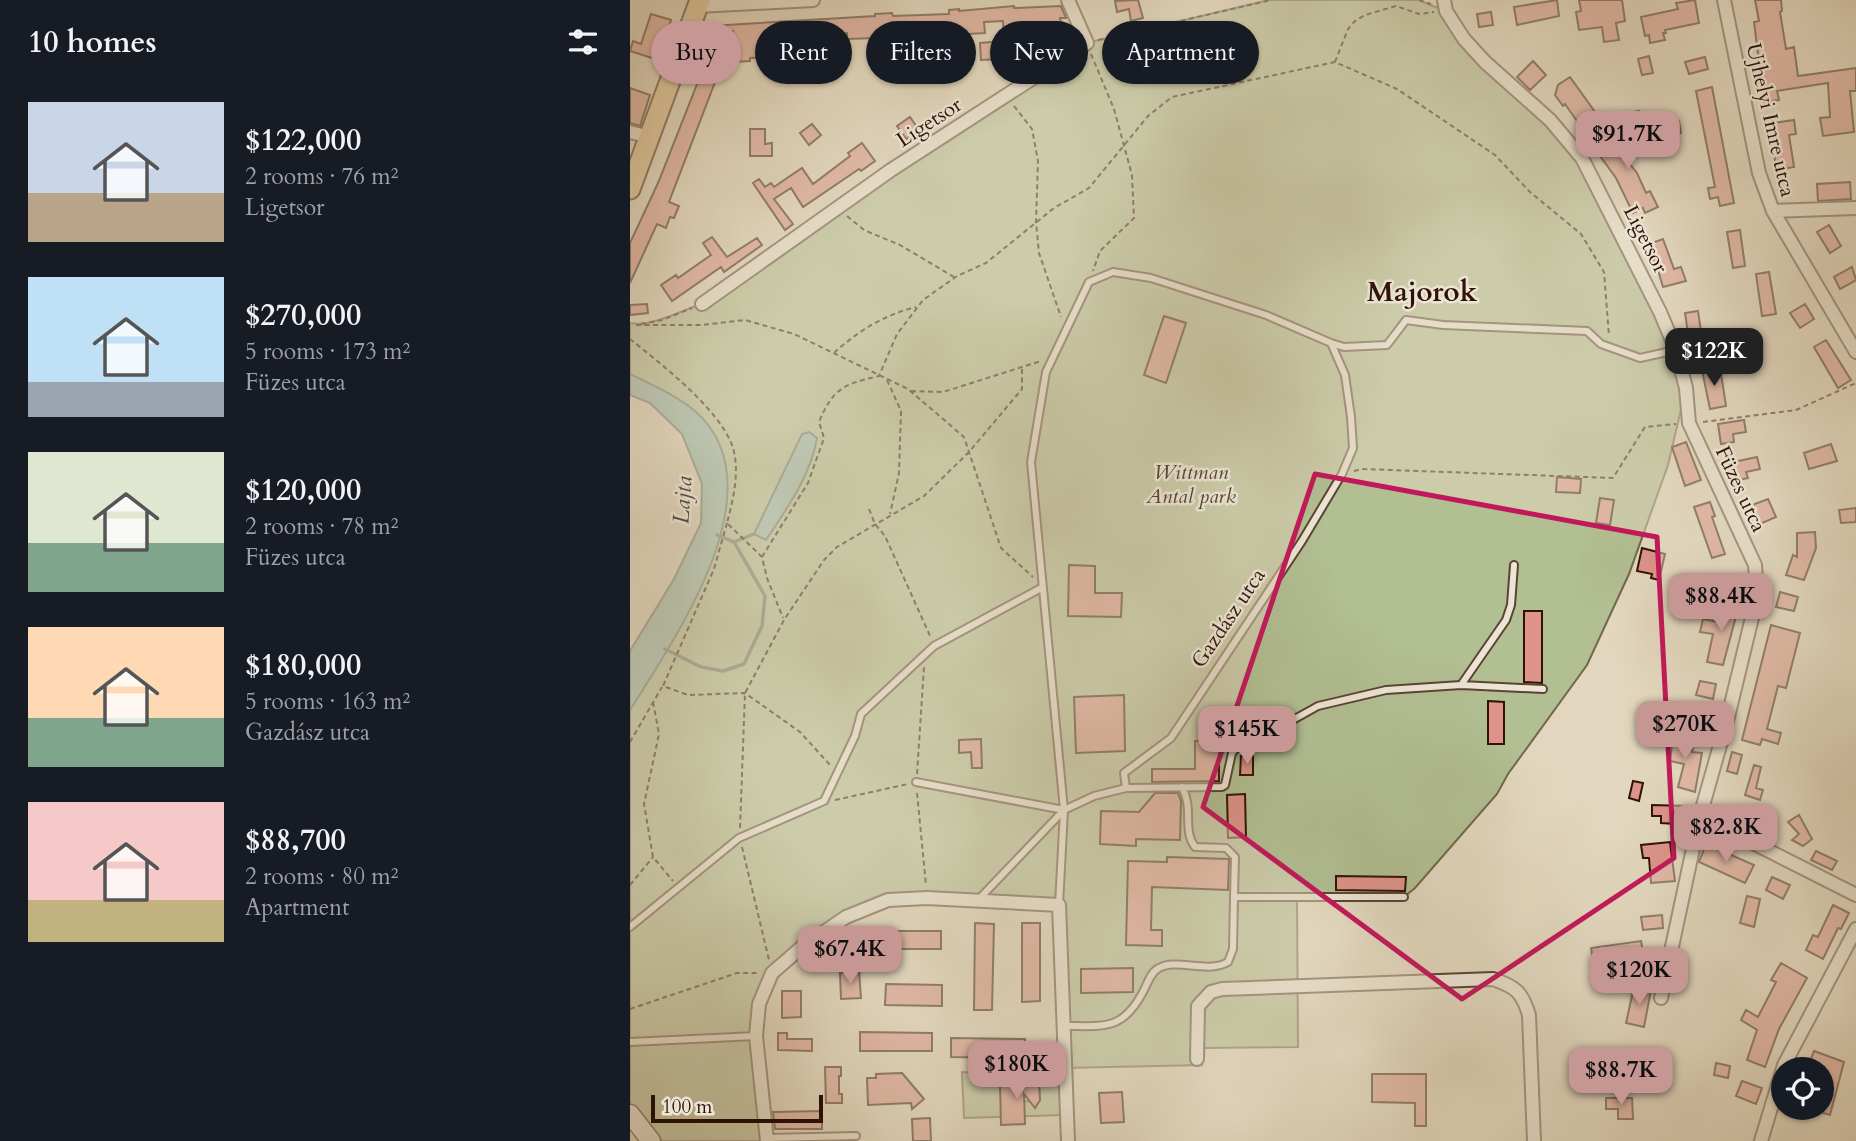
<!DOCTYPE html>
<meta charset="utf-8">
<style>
body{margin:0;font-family:Cardo,serif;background:#20242c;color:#f1f3f6;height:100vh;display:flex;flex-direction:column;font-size:26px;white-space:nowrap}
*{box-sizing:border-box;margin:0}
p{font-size:23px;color:#9ea1a6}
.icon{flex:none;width:38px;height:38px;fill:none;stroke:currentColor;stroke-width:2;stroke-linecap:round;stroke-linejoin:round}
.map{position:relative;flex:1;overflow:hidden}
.details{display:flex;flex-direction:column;background:#171b24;width:630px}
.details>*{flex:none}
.banner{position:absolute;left:21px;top:21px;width:665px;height:63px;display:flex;gap:14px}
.buttons{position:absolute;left:1141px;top:1057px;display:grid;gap:14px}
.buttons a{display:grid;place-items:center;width:63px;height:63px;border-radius:50%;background:#171b24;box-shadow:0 2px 5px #0004;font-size:35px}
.scale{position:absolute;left:21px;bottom:18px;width:172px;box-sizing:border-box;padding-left:7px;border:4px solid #2e1205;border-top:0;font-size:19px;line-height:24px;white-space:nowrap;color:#2e1205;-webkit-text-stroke:5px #ece5d5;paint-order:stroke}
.price{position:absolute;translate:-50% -60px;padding:0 16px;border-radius:14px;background:#c59692;color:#111;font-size:23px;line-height:46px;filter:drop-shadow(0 2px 4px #0008)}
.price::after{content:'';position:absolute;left:50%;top:42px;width:21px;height:16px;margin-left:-10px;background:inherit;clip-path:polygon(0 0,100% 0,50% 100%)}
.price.selected{background:#222;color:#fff}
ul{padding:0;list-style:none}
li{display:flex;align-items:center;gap:21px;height:175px;padding:0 28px}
li span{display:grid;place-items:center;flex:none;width:196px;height:140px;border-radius:0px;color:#555}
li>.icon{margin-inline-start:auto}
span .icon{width:84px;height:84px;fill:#fffc;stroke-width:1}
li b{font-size:30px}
h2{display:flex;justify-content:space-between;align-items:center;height:84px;padding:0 28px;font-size:30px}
.pill{padding:0 24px;border-radius:32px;background:#171b24;box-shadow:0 2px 5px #0004;font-size:24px;line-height:63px}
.pill.selected{background:#c59692;color:#111}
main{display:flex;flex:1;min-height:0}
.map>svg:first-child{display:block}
</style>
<main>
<section class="details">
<h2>10 homes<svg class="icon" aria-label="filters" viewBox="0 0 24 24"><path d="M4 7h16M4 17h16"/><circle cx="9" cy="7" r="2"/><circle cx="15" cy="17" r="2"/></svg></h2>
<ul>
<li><span style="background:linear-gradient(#c9d6e8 65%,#b9a48a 0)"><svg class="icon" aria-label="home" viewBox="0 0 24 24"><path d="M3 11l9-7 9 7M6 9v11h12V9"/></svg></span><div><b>$122,000</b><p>2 rooms · 76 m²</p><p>Ligetsor</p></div></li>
<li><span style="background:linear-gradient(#bfe0f5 75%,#9aa5b1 0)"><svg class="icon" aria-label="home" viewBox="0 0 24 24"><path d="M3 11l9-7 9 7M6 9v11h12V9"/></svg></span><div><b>$270,000</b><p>5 rooms · 173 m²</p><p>Füzes utca</p></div></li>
<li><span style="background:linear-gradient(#dfe7d0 65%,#7fa58c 0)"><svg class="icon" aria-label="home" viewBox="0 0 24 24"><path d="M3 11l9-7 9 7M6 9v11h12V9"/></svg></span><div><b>$120,000</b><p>2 rooms · 78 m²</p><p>Füzes utca</p></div></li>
<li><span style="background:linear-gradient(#ffd9b3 65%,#7fa58c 0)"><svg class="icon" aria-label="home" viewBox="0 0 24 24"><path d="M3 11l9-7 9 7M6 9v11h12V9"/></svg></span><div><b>$180,000</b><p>5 rooms · 163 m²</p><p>Gazdász utca</p></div></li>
<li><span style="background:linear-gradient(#f6c9c9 70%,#c2b280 0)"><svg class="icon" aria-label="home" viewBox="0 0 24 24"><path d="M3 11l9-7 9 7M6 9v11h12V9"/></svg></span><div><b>$88,700</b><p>2 rooms · 80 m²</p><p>Apartment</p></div></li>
</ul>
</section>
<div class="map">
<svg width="1226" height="1141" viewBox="0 0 1226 1141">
<rect width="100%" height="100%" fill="#e2d7be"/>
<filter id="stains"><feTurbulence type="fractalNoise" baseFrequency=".00286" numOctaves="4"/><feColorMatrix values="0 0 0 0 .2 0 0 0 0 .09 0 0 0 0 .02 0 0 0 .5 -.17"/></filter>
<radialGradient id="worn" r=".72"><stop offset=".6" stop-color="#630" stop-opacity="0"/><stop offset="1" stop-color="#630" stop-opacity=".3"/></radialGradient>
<path fill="#b1bf93" stroke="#70684c" stroke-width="2" fill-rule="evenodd" d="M639,0H788L816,11L834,39L952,158L985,219L1056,388L1038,465L999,574L957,665L878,774L867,794L785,888L774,897L667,898L668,1047L572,1048V1065L435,1068L429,905L258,900L216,917L142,973L126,1036L137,1141H21L0,1114V670L47,595L80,497L72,442L0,386V323C19,328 54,310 73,303L457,43Z
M332,1072L432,1078L433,1115L334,1118ZM409,1082L410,1100L405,1108L400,1101L371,1102L370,1083Z"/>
<path fill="#95baae" stroke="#6c776a" stroke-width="2" d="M0,374C22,385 46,395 65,411C151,487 45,638 0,710V651L44,579L71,523L72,484L52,434L20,403L0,395Z
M179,432L187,438C181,475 156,510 136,540L124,534L172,434Z"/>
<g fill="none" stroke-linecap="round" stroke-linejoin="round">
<path stroke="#6c776a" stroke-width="3.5" d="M104,542L124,534
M35,649L71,667L93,671L114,664L132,626L135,596L104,542L87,535"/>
</g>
<path fill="#de948a" stroke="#2e1205" stroke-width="2" d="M508,0L513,18L501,21L499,9L487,12L485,1Z
M927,0L929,16L887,25L884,7Z
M949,0H992L995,21L986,23L989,40L974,42L972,27L949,30L946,12L951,11Z
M1065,0L1069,23L1035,30L1036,33H1033L1035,40L1020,43L1019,35L1015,36L1011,17L1048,9L1046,3Z
M1125,0H1151L1152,11L1150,12L1156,49L1164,47L1168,76L1226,68V91H1220L1224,132L1193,136L1190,118L1200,117L1198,83L1147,91L1149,100L1134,102L1124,22L1129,21Z
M384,6V8L431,6L436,18H430L431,24L414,26L416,45L387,47L388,52L372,53L373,59L351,60L350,43L374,41L373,21L354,22L355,33L320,35V28L245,34V38L217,39V33L186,35V39L160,41L161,56L120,58V61L105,62L103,30L100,38L90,41L78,62L67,59L80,26L245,16V14L262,13L263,16L319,14V10L329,9V11Z
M861,12L863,25L849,27L847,14Z
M21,14L41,20L28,60L0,51L3,41L11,44Z
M1019,56L1023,73L1012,75L1008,59Z
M1075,57L1078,69L1059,74L1055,62Z
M903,61L916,75L900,90L887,77Z
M75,64L87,69L85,76L87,77L39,202L49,206L44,218L40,217L36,228L27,224L0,283V243L28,183Z
M940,77L973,123L982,116L1009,111L1011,120L954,131L935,104L933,106L925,95L928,85Z
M1082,87L1104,203L1090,206L1088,197L1080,199L1078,188L1085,187L1066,91Z
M0,88L20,95L10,126L0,123Z
M280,117L289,130L276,139L267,126Z
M1164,120L1166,134L1159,135L1164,167L1146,170L1144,151H1148L1143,123Z
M1049,121L1051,133L1035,136L1033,124Z
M182,124L191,135L179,145L170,133Z
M120,129H135V144L142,143V156H120Z
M1017,136L1019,150L993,155L1007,173L1016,193L1020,191L1028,207L1015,213L1013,208L1003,213L986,178L962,145Z
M232,143L245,161L231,171L229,169L173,207L161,188L144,199L163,224L155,230L123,183L129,179L135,187L141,183L144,187L172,168L183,184L220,156L218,153Z
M1220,182L1221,199L1188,201L1187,184Z
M1199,225L1211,246L1200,253L1187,232Z
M1110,230L1115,266L1103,268L1097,232Z
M82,237L97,257L127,238L132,245L94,272L91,267L42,301L31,285L46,275L48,278L81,255L73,243Z
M1033,239L1044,269L1051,267L1056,281L1033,287L1025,260L1022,261L1016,245Z
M1222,267L1226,280L1210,289L1204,277Z
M1139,272L1146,314L1132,316L1126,274Z
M17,304L18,313L0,315V305Z
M1175,304L1184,319L1170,328L1160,313Z
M1068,311L1074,352L1061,354L1055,313Z
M534,316L556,323L536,383L514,375Z
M1196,340L1221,380L1208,388L1184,347Z
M1090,367L1096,406L1080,409L1072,370Z
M1114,420L1116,432L1103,434L1104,442L1091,444L1088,424Z
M1056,442L1071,480L1055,486L1042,447Z
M1201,444L1207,461L1179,469L1174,453Z
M1127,457L1130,469L1116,472L1118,478L1103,481L1099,463Z
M927,477L951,479L950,493L926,492Z
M970,498L984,500L980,525L966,523Z
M1138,499L1146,517L1130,524L1122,505Z
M1080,502L1085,516L1082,517L1095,554L1082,558L1064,507Z
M1226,508V522L1211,523L1209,510Z
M1185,532L1186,548L1174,580L1156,575L1163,555L1167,557V533Z
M1012,548L1035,554L1029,580L1021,578L1022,574L1007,571Z
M439,565L465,566V593H492L491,617L438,616Z
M1150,592L1168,597L1164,611L1146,607Z
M1094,601L1109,605L1093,665L1077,662L1083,634L1070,632L1073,619L1088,622Z
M894,611H912V683L894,682Z
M1141,625L1170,633L1156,688L1148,686L1137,729L1151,733L1148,744L1132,739L1130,745L1112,740Z
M1070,681L1086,684L1083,699L1066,695Z
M494,695L495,751L446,753L444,697Z
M858,701L874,702V744H858Z
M606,713H618V735H607Z
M1033,736L1064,741L1062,752L1072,753L1065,792L1048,787L1054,764L1040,761L1042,746L1032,745Z
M351,739L352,768H342L341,752L329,753V740Z
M565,741H589V781L522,782V769H565Z
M1102,752L1112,755L1107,774L1097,771Z
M611,756H623V775H610Z
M1124,765L1131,767L1126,788L1133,790L1130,800L1115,795Z
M1003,781L1013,783L1009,801L999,798Z
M525,793H548L551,801L550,840L506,839V846L470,844L471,811L509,812Z
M615,794L616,837L598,838L597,795Z
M1022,805L1059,806L1054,832L1045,831L1046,824L1031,823V816H1022Z
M1100,808L1117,813L1113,823L1097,816Z
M1169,815L1182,839L1173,846L1162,840L1169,834L1158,822Z
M1040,842L1045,881L1021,883L1019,858H1013L1011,845Z
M1076,844L1124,865L1115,883L1069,862Z
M1186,851L1207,861L1202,870L1181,860Z
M537,857L599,859L598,890L522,887L521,930H532V946L496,945L498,861L537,862Z
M706,876L776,877L775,891L706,890Z
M1142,877L1160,885L1153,899L1136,890Z
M1117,896L1130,899L1124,927L1110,923Z
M1203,905L1219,913L1211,929L1208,928L1193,959L1176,950L1183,935L1188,937Z
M1032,915L1033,928L1013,930L1011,917Z
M345,923L364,924L362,1010H344Z
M392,923H410V1001L392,1002Z
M253,931H311V949H253Z
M1011,941L1013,952L974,957L975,964L964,965L961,948Z
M1151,963L1177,978L1149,1029L1135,1067L1117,1060L1127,1030L1111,1020L1116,1010L1128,1017L1146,982L1141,980Z
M503,968V992L451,993V969Z
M229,972L231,998L211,999L210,973Z
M256,984L312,985V1006L255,1005Z
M1004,987L1021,990L1014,1027L996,1023Z
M152,991H171V1017L152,1018Z
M230,1032L302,1033V1051H230Z
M148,1033H157V1039H182V1051L148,1050Z
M321,1038L395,1039V1063H381V1058L321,1057Z
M1184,1051L1214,1062L1200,1115L1190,1112L1197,1086L1192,1084V1069H1177Z
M1086,1063L1100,1066L1098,1078L1084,1075Z
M195,1067H211V1076H209V1094H212V1103H196Z
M272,1073L294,1099L282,1109L281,1103L238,1105L237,1078H246V1074Z
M742,1074H796V1126H785V1103L742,1102Z
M1112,1081L1132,1088L1126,1104L1106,1096Z
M409,1082L410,1100L405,1108L394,1094L395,1124L371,1125L370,1083Z
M492,1092L494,1122L471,1123L469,1093Z
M976,1098H1002L1003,1119H988V1109H976Z
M192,1111V1129H145L143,1112Z
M300,1118L301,1141H283L282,1119Z"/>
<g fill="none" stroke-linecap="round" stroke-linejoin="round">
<defs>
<path id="service" d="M701,343L714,347L757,345L776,320L813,325L957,331L971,344L1010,358L1046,350
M831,685L876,620L881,605L884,565
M286,782L434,810
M552,787C564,809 552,830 565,847L596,848L605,857L604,897
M496,788L592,787L595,785L602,753L609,745L634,736L688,706L756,690L831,685L913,689
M349,899L434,810L464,796L496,788L494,773L541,738L672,541L712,474L723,448L721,417L715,375L701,343L636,315L521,278L483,272L459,282L416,372L401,462L434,810L429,905
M0,927L109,838L194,801L225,736L231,714L304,646L413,587
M434,1026C475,1026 493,1031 514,990C518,982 521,972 529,968C547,958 577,974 598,962L603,949L604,897H774
M0,1042L126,1036
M136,1138L226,1136"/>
<path id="minor" d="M814,0L816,11L834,39L855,62L920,120L952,158L1030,312L1046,350L1056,388L1059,423L1125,565L1127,597L1098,717L1070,816L1031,998
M1094,0L1129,173L1143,211L1226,352
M68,6L183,0
M0,132L20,137
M1143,211L1226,208
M72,304L261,170L457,43L438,0
M1070,816L1226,895
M567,1059L568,1006L581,992L592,989L863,979C886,987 892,992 899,1015L904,1141
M137,1141L126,1036L129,1004L142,973L172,947L216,917L258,900L297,898L429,905L438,1141
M1131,1141L1154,1065L1226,929"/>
<path id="secondary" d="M0,1114L21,1141"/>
<path id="primary" d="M0,189L70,0"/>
</defs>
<use href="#service" stroke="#5b4333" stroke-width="10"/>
<use href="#minor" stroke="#5b4333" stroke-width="16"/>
<use href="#secondary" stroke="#2e1205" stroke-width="21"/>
<use href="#primary" stroke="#2e1205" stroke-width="23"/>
<path stroke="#2e1205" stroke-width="2" stroke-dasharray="5 3.5" stroke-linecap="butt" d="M789,0L801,4
M468,40L641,0
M461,54L484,109L502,175L504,218L470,251L463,271
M705,62L718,29L725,21L735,15L766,6L789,14L804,12
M384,106L402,129L408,161L406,222L409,253L431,317
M217,216L234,230L270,245L324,277
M11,324L32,320L62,308
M6,325H71L115,320L164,334L278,389L334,437L371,548L403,577
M0,339C31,364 91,410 103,448C110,472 103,500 97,523L132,557L137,578L153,618
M204,353C228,331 254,315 286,307
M257,380L271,411L269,473L260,514
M281,391L313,392L411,361
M1073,422L1166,410L1226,383
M724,471L732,469L983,478L1015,427L1046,424
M239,509L245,524L255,536L301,638
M97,523L84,569L33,686L58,695L115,693L170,732L201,766
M132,557L178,483L194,438L189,422C203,388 214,384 249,376L267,334L293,300L327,276L356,263L424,208L459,188L518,116L542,97L705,62L767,89L865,155L900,192L951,234L974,272L979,336
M23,702L29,734L14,804L23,857L43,881
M0,742L32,687
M287,774L294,667
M287,793L296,885
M205,800L278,784
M110,828L115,693L154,620L194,560L207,547L294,496L339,452L392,389V367
M112,847L139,960
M0,885L23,857
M0,1009L107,973H129"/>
<use href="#service" stroke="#ece5d5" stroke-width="6"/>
<use href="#minor" stroke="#ece5d5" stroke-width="12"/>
<use href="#secondary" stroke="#ece5d5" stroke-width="18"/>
<use href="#primary" stroke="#e1bc7f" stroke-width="19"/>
</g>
<path d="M0 0H1226V1141H0ZM685,474L1027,537L1044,858L832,999L573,807Z" fill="#e2d7be" fill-opacity=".55" fill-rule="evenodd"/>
<path fill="none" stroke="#c2185b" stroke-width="5" stroke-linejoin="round" d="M685,474L1027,537L1044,858L832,999L573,807Z"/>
<g text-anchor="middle" stroke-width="5" stroke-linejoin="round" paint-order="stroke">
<g font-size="21" fill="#2e1205" stroke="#ece5d5">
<text transform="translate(1141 120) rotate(77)" y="7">Ujhelyi Imre utca</text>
<text transform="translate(299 122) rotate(-33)" y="7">Ligetsor</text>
<text transform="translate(1016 239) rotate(63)" y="7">Ligetsor</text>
<text transform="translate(1111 489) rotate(65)" y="7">Füzes utca</text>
<text transform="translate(598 618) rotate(-56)" y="7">Gazdász utca</text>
</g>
<g font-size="21" font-style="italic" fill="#554630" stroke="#ece5d5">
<text x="561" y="479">Wittman<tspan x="561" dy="24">Antal park</tspan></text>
</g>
<g font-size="23" font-style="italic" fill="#524d40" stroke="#ece5d5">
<text transform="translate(52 500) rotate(-86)" y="8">Lajta</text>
</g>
<g font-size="28" font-weight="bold" fill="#2e1205" stroke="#ece5d5">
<text x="792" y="301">Majorok</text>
</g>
</g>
<rect width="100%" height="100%" filter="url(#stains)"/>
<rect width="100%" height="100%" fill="url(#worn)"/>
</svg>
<div class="buttons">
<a><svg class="icon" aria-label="locate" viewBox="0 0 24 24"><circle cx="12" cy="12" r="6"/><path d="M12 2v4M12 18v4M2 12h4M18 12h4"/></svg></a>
</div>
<div class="scale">100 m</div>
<b class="price" style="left:998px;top:171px">$91.7K</b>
<b class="price selected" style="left:1084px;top:388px">$122K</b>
<b class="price" style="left:1091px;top:633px">$88.4K</b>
<b class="price" style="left:1055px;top:761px">$270K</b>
<b class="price" style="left:617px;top:766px">$145K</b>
<b class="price" style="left:1096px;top:864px">$82.8K</b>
<b class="price" style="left:220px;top:986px">$67.4K</b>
<b class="price" style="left:1009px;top:1007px">$120K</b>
<b class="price" style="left:387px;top:1101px">$180K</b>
<b class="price" style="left:991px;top:1107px">$88.7K</b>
<div class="banner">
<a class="pill selected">Buy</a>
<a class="pill">Rent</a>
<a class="pill">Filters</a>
<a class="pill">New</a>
<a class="pill">Apartment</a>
</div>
</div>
</main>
